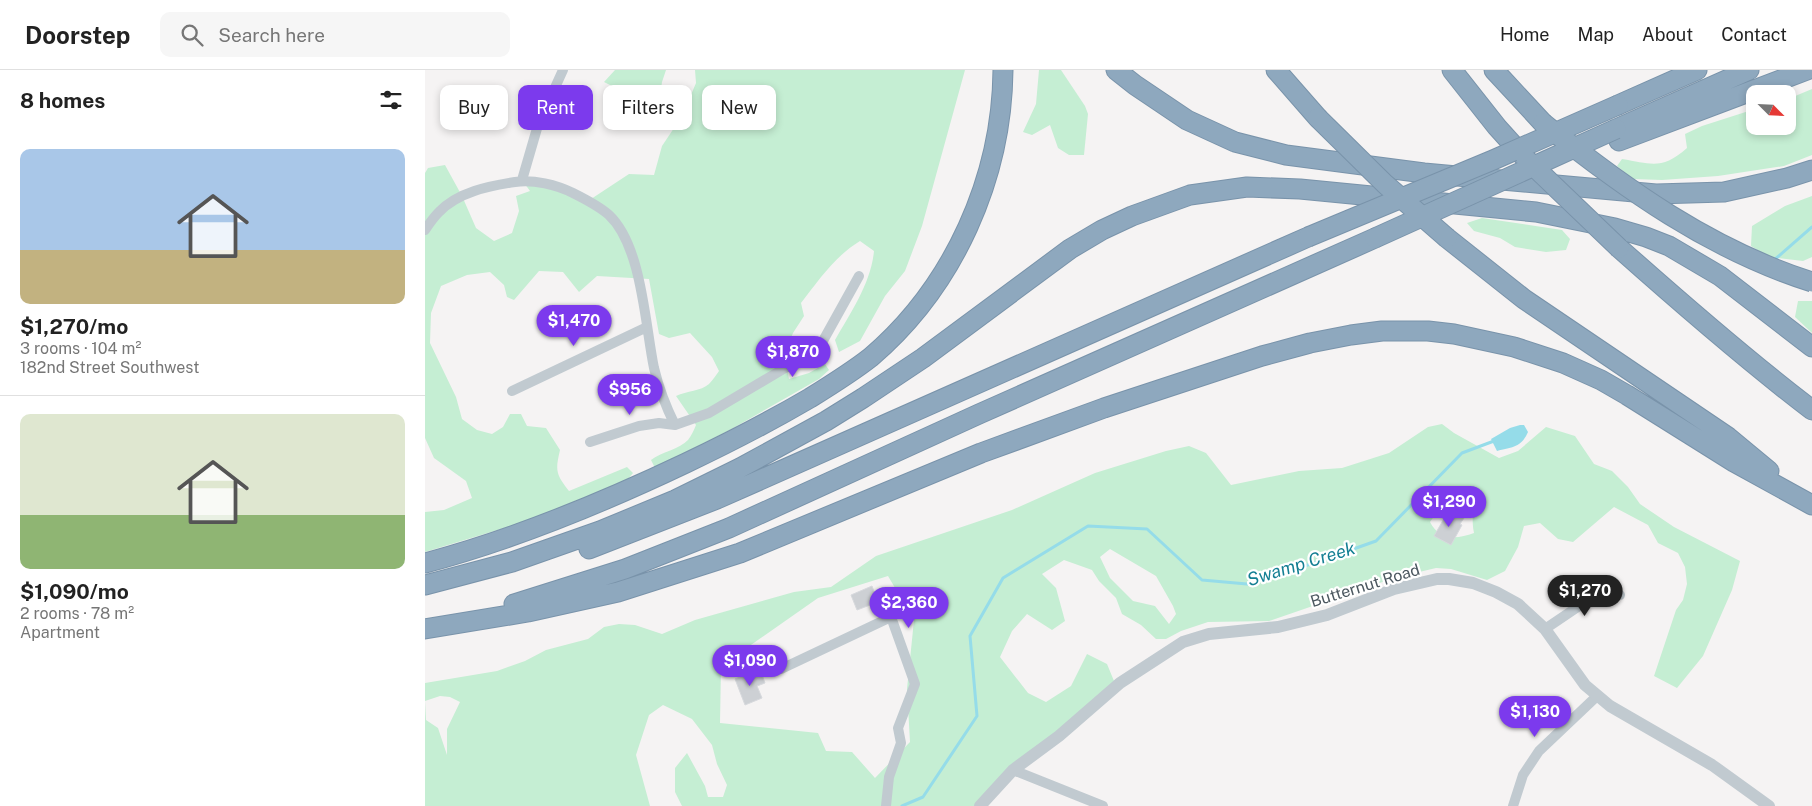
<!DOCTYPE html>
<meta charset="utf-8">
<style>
body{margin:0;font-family:"Public Sans",sans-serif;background:#f6f6f6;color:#222;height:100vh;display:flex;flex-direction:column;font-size:19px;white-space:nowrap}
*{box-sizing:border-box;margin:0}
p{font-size:16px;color:#767676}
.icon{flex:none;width:28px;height:28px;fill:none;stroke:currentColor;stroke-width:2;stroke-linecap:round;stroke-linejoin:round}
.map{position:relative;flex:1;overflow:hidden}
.details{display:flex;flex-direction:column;background:#fff;width:425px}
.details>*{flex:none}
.hud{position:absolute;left:15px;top:15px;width:475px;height:45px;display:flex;gap:10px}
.needle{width:32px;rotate:114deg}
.fabs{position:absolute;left:1321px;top:15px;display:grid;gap:10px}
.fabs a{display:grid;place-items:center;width:50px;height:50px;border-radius:10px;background:#fff;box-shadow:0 2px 8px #0003;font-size:25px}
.price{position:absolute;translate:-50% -42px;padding:0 11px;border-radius:18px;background:#7c3aed;color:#fff;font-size:16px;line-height:32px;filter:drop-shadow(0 1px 2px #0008)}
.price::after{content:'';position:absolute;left:50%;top:30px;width:15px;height:11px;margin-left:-8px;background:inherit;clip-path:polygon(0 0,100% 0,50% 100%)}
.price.selected{background:#222;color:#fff}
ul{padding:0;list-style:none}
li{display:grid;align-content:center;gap:10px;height:265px;padding:0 20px}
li+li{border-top:1px solid #e0e0e0}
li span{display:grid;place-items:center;height:155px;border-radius:10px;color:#555}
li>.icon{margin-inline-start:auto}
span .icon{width:90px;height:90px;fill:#fffc;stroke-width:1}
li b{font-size:21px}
h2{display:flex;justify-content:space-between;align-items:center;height:60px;padding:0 20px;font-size:21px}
.tag{padding:0 18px;border-radius:10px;background:#fff;box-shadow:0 2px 8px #0003;font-size:18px;line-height:45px}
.tag.selected{background:#7c3aed;color:#fff}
header{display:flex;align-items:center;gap:30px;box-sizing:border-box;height:70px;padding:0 25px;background:#fff;border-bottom:1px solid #e0e0e0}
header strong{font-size:24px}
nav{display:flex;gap:28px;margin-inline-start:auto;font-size:18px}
.search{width:350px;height:45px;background:#f6f6f6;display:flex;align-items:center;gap:12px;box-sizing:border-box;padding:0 18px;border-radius:10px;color:#767676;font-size:19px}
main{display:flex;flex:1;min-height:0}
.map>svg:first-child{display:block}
</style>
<header>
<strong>Doorstep</strong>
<div class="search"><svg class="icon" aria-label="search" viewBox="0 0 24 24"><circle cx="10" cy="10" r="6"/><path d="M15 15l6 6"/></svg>Search here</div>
<nav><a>Home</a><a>Map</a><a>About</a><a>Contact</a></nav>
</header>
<main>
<section class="details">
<h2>8 homes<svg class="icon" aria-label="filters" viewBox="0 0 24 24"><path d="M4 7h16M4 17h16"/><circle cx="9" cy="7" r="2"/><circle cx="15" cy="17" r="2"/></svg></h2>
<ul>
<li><span style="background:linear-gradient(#a9c7e8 65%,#c2b280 0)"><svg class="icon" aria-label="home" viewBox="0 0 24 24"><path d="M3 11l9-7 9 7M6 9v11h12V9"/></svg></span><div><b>$1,270/mo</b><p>3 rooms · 104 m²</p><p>182nd Street Southwest</p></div></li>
<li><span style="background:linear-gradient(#dfe7d0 65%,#8fb573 0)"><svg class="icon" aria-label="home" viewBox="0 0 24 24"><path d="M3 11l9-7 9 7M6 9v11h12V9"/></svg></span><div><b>$1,090/mo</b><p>2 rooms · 78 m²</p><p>Apartment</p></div></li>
</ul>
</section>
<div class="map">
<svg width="1387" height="736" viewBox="0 0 1387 736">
<rect width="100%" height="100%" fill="#f5f3f3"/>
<path fill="#c5eed3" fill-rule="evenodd" d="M190,0H241L237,12L233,40L207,37L199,22L179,12Z
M270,0H540L497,156L480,201L460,226L435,271L414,282L410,270C426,242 446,213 449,181L435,171C410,186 394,210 376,233L379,246L368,263L359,285L364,309L384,303L400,294L404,300L394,309L303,361L230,398L226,390C236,382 255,379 263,370C266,366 269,360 271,355L251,326C262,321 276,321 284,314C288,310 291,305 294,301L287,287L265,263L244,268L234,264L224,209L172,206L154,222L138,202L114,201L89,230L82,227L79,215L65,202L42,205L16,216L6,243L5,273L31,327L37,349L52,360L67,364L78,357L85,344H96L102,356L121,358L135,380C130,401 131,404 144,421L202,397L208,403L203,409L115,447L0,482V442L19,440L47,428L41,411L9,388L0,368V103L3,98L20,95L37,126L51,158L69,171L87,163L94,141L91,126L105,121L97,110L163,131L204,104L229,105L237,76L257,46L271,13Z
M614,0H636L660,36L663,44L659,85H644L633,78L625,55L607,65L598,62L611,34Z
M1387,19V85L1359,96L1293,106L1237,110L1208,109L1192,96L1197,89C1227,94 1237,100 1262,78L1260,64L1277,56L1330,39V56H1362L1363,29Z
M1387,126V187L1378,191L1344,187L1326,176L1327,156L1360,136Z
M1057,148L1137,160L1145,169L1141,180L1121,182L1090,177L1075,168L1049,161L1042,153Z
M1373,231H1387V263L1370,247Z
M1017,354L1029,363L1074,388L1093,381L1121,357L1150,366L1169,394L1187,401L1203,417L1215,434L1249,457L1315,491L1307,520L1278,586L1252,618L1229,606L1251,540L1258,530L1262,514L1260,497L1253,483L1233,473L1223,455L1189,437L1148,472L1133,469L1115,453L1099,456L1093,477L1080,501L1062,510L1026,499L1011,498L969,508L844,551L783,552L756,561L741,569H731L716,555L697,544L691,528L674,511L667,500L639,490L617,504L631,518L640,551L627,560L602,544L587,561L575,587L603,623L621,632L646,616L662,584L682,594L689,611L551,736H257L250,722V698L262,683L280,716L283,727H298L302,715L292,694L287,675L267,649L238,635L224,645L211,685L225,736H0V613L72,601L100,591L121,580L163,569L179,557L194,554L210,555L237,564L270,550L369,522L406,517L451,486L587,440L670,403L741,381L764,376L781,383L806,415L874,401L917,398L964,383L1003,357ZM1037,423C1053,437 1045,445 1049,463C1032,469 1015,471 1005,452L1012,442L1026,436ZM685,479L731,506L748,536L751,544L744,554L730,536L708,531L685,508L675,487ZM463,506L489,550L482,619L485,672L450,708L427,682L401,681L393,663L295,653L296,596L393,528ZM15,626L25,627L35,632L22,659V685L13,658L1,650L0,631Z"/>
<path fill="#95dce9" d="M1095,355H1099L1103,362C1096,378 1087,377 1072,381L1066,369L1085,358Z"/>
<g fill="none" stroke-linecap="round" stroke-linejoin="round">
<path stroke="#95dce9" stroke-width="3" d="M1348,191L1387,157
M477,736L498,727L552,646L545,566L578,508L663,456L722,459L777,510L822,514L889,493L951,471L1037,383L1069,371"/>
</g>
<path fill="#cdd0d4" stroke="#d7d9dd" d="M1024,440L1039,448L1035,454L1037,455L1026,475L1009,466Z
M447,516L453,532L432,540L426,525Z
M327,602L328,606L336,602L340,613L332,616L337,628L320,635L310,609Z"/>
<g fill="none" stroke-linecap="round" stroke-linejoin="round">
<defs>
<path id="motorway" d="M691,0L710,15L762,50L810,72L861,85L999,103L1231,124L1299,122L1362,108L1387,100
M851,0L893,48
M1027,0L1072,57L1100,88
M1069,0L1118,53
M1193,35L1272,0
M1191,59L1324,0
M1194,71L1382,0
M1022,168L1099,229L1303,367L1344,401
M1194,178C1257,234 1320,289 1387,340
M164,479L292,429L883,167
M0,493C90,469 177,433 261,393C303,373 344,352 385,328C406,315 427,302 446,287C529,216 577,108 578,0
M0,515L87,492L175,461L250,430L315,398L401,351L438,328L498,288L645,179L677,160L707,146L765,125L822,117L875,119L1111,142L1190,158L1221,167L1244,176L1295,206L1387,277
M89,534L200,499L304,458L554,344L950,168
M0,559L103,542L193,522L315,483L556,383L679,338L837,286L885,273L926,265L957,261H1003L1029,264L1089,277L1138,293L1176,310L1202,325L1309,392L1387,435"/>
</defs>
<use href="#motorway" stroke="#7993aa" stroke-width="21"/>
<path stroke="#c1cad0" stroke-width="10" d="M97,110L113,55L138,0
M0,160C4,154 9,147 14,142C33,122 64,116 90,112C108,109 132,115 148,123C160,129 174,136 184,145C217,176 220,255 229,298C234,319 241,337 250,355
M87,321L222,257
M165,372L214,356L234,353L250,355L284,343L360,298L389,287L434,206
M1120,559L1157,534L1195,525
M356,599L466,547L490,614L473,658L476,673L464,707L461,736
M588,700L678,736
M1088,736L1098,705L1114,681L1172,626"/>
<path stroke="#c1cad0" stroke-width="12" d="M555,736L588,700L634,666L695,613L758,572L784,564L853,557L902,545L969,519L1012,509H1024L1048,513L1071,522L1093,534L1120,559L1160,615L1185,636L1287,695L1344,736"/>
<use href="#motorway" stroke="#8ea8be" stroke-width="19"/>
<defs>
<path id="motorway-bridge" d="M893,48L960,114L1022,168
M1118,53C1200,119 1286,180 1387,212
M1101,89L1194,178
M883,167L1068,90L1193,35
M950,168L1191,59"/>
</defs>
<use href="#motorway-bridge" stroke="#7993aa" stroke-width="21" stroke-linecap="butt"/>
<use href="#motorway-bridge" stroke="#8ea8be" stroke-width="19"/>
</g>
<g text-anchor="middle" stroke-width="4.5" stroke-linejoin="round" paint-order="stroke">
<g font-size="16" fill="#4b575f" stroke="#fff">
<text transform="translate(940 515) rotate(-17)" y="6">Butternut Road</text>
</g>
<g font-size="18" font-style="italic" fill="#147f93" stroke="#fff">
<text transform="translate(876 494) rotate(-17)" y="6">Swamp Creek</text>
</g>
</g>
</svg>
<div class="fabs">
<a><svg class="needle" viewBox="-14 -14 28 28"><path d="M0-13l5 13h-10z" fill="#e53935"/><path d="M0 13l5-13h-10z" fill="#767676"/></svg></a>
</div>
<b class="price" style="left:149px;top:277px">$1,470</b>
<b class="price" style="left:368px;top:308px">$1,870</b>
<b class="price" style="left:205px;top:346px">$956</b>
<b class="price" style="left:1024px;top:458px">$1,290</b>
<b class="price selected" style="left:1160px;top:547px">$1,270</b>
<b class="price" style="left:484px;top:559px">$2,360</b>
<b class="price" style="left:325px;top:617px">$1,090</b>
<b class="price" style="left:1110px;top:668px">$1,130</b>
<div class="hud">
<a class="tag">Buy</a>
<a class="tag selected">Rent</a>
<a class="tag">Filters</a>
<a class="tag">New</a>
</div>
</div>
</main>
